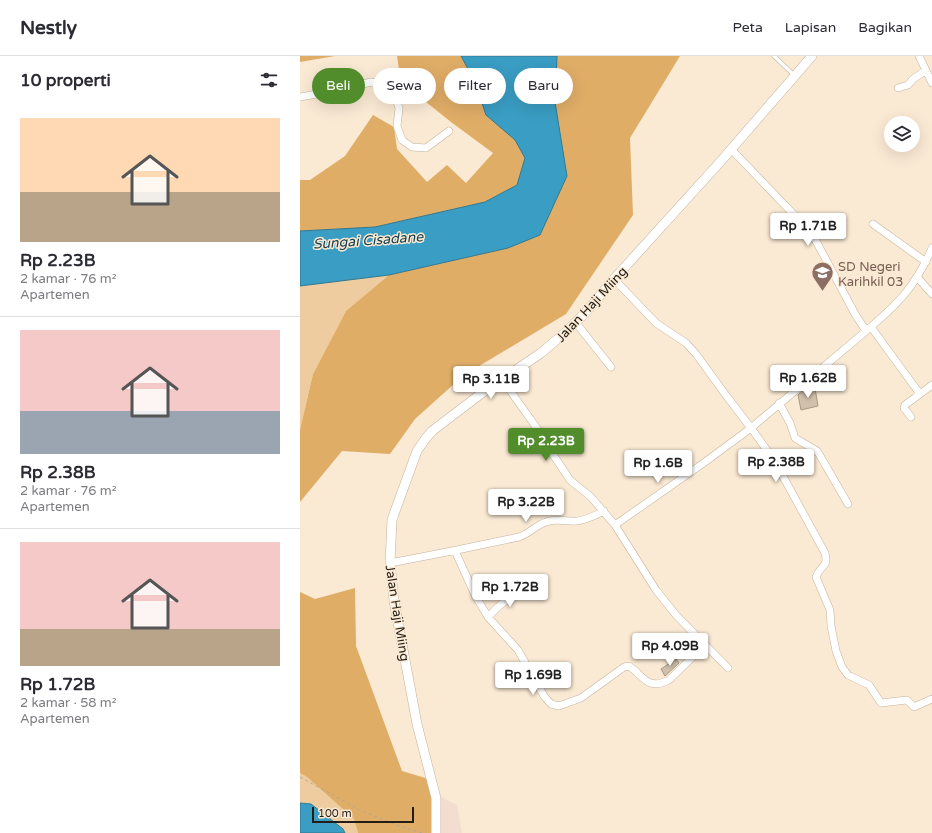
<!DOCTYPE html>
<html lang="id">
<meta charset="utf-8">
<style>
body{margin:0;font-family:"Varela Round",sans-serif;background:#f2f2f3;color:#2b2b33;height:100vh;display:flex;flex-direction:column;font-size:15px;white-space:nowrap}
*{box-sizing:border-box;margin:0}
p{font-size:13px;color:#7c7c81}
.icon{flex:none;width:22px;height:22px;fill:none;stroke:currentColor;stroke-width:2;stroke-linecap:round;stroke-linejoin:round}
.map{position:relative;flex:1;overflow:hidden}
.panel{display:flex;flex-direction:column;background:#fff;width:300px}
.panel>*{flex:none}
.top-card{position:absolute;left:12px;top:12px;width:380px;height:36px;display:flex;gap:8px}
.controls{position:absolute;left:584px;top:60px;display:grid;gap:8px}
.controls a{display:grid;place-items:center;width:36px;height:36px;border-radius:50%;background:#fff;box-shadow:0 4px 16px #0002;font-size:20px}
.scale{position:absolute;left:12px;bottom:10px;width:102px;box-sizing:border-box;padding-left:4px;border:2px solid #241d16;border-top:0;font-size:11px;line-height:14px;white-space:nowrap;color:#241d16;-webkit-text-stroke:3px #fae9d3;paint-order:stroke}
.price{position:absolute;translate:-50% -34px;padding:0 9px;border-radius:4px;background:#fff;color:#222;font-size:13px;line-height:26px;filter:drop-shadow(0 1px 2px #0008)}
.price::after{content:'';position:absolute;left:50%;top:24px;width:12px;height:9px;margin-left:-6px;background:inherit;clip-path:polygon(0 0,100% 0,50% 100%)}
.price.selected{background:#518d2b;color:#fff}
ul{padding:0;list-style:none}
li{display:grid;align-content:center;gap:8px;height:212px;padding:0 20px}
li+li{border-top:1px solid #e1e1e2}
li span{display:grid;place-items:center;height:124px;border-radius:0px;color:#555}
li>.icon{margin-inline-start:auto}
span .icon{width:72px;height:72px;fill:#fffc;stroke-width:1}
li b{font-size:17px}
h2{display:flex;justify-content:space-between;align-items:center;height:48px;padding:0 20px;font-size:17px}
.chip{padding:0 14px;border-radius:18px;background:#fff;box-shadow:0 4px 16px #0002;font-size:14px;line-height:36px}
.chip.selected{background:#518d2b;color:#fff}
header{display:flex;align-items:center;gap:24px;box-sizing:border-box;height:56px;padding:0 20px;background:#fff;border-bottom:1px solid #e1e1e2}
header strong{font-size:19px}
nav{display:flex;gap:22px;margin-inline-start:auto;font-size:14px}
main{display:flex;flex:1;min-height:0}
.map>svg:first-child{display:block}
</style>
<header>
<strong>Nestly</strong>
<nav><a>Peta</a><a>Lapisan</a><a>Bagikan</a></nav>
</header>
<main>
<section class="panel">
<h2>10 properti<svg class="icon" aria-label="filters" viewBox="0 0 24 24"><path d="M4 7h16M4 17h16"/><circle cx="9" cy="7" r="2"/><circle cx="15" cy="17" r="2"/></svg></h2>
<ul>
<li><span style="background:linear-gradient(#ffd9b3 60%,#b9a48a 0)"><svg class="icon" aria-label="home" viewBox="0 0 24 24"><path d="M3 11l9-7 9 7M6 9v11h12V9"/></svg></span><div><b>Rp 2.23B</b><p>2 kamar · 76 m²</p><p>Apartemen</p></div></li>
<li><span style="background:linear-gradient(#f6c9c9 65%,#9aa5b1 0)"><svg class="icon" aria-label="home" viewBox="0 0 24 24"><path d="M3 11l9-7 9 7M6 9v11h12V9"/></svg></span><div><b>Rp 2.38B</b><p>2 kamar · 76 m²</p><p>Apartemen</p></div></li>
<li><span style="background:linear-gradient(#f6c9c9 70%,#b9a48a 0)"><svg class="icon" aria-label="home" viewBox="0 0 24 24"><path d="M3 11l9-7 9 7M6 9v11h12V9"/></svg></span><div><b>Rp 1.72B</b><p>2 kamar · 58 m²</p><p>Apartemen</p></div></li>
</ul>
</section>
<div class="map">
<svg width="632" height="777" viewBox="0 0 632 777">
<rect width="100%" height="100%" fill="#fae9d3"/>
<path fill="#f3ddd1" d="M134,737L157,749L162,777H139Z"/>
<path fill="#eecc9f" d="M89,219L46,255L13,318L0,374V230Z
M0,717L7,721L54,763L58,777H45L43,773L11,748L0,747Z"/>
<path fill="#e0ad67" d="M0,0H35L0,6Z
M97,0H161L175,26L186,59L215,84L225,102L217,129L185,146L75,171L0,175V124H10L45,100L73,59L94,71L97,93L127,126L147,109L166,127L193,97L151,66L101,26Z
M257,0H380L330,82L333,159L266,258L164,319L115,363L90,398L42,395L0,446V374L13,318L46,255L89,219L208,192L240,179L267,120L255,46Z
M55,532L56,590L102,715L132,724L138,777H58L54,763L7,721L0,717V536L15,543Z"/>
<path fill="#3a9dc3" stroke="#33778f" d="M161,0H257L255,46L267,120L240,179L208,192L89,219L0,230V175L75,171L185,146L217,129L225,102L215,84L186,59L175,26Z
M0,747L11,748L43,773L45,777H0Z"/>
<path fill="#d1c0ab" stroke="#a99984" d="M508,330L510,333L515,332L518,350L501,354L498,339Z
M376,603L379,607L365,620L361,613Z"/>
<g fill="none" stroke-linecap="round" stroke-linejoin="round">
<defs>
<path id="service" d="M474,0L494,19"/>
<path id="minor" d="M619,0L632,27
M598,32L608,29L613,23L625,15
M0,41L38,34L71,26L85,29L95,40L99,52L97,70L102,84L112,91L126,92L149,75
M431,93L500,165L516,185L555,258L566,275C598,248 615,231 632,192
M573,168L626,206
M618,222L632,238
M314,223L356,267L386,287L396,298L425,338L451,372L474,404L525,497C529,512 520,509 516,521L530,554L531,570L536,595L542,611L548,619L569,629L581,647L607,644L614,651L632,643
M276,267L311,311
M571,271L620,338L632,329
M202,323L241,378L250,394L270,424L291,441L315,469
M479,347L490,367L495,382L517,395L519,398L548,448
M611,361L604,352L605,349L620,338
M152,495L219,481C229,478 236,469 246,466C257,462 267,466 277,465C287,464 296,459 304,455
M90,507L152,495L156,497L175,539L188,561L218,594L244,640L251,648L259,650L281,642L324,611L329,610C344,620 347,635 369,624L405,589
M188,561C202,546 208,542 226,535
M428,612L376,559L356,534L315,469L405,406L451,372L566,275"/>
<path id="secondary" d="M136,777V742L117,668L94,545L90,507L92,464L94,458L117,395L126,382L132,375L182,337L241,297L267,275L285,257L314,223L421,105L512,0"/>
</defs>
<use href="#service" stroke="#c3b39e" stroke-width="4.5"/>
<use href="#minor" stroke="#c3b39e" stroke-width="8"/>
<use href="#secondary" stroke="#c3b39e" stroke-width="10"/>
<path stroke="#b4a695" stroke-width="1" stroke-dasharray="3 3" stroke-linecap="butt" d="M0,721L60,754L96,769L122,777"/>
<use href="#service" stroke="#fff" stroke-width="3.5"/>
<use href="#minor" stroke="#fff" stroke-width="7"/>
<use href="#secondary" stroke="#fff" stroke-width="9"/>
</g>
<defs>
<symbol id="school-pin" viewBox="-11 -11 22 30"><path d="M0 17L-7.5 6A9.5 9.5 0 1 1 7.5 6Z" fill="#8d6e63" stroke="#fae9d3"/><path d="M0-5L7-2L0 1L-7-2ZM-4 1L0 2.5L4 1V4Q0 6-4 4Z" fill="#fff"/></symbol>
</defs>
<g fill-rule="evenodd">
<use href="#school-pin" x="510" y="204" width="25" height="34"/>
</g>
<g text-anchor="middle" stroke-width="3" stroke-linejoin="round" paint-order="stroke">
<g font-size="13" fill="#785e54" stroke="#fae9d3" text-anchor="start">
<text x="538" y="215">SD Negeri<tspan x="538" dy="15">Karihkil 03</tspan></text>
</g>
<g font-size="13" fill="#241d16" stroke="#fae9d3">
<text transform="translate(291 248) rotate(-47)" y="5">Jalan Haji Miing</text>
<text transform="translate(98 557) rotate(81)" y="5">Jalan Haji Miing</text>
</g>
<g font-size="14" font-style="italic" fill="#164051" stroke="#fae9d3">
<text transform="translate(68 184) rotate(-4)" y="5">Sungai Cisadane</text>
</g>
</g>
</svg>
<div class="controls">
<a><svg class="icon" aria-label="layers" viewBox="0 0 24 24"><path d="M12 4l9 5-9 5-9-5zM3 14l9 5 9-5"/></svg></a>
</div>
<div class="scale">100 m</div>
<b class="price" style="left:508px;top:191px">Rp 1.71B</b>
<b class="price" style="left:508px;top:343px">Rp 1.62B</b>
<b class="price" style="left:191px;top:344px">Rp 3.11B</b>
<b class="price selected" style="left:246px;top:406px">Rp 2.23B</b>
<b class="price" style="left:476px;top:427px">Rp 2.38B</b>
<b class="price" style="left:358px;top:428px">Rp 1.6B</b>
<b class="price" style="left:226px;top:467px">Rp 3.22B</b>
<b class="price" style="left:210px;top:552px">Rp 1.72B</b>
<b class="price" style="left:370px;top:611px">Rp 4.09B</b>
<b class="price" style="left:233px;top:640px">Rp 1.69B</b>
<div class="top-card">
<a class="chip selected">Beli</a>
<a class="chip">Sewa</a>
<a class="chip">Filter</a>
<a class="chip">Baru</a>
</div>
</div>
</main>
